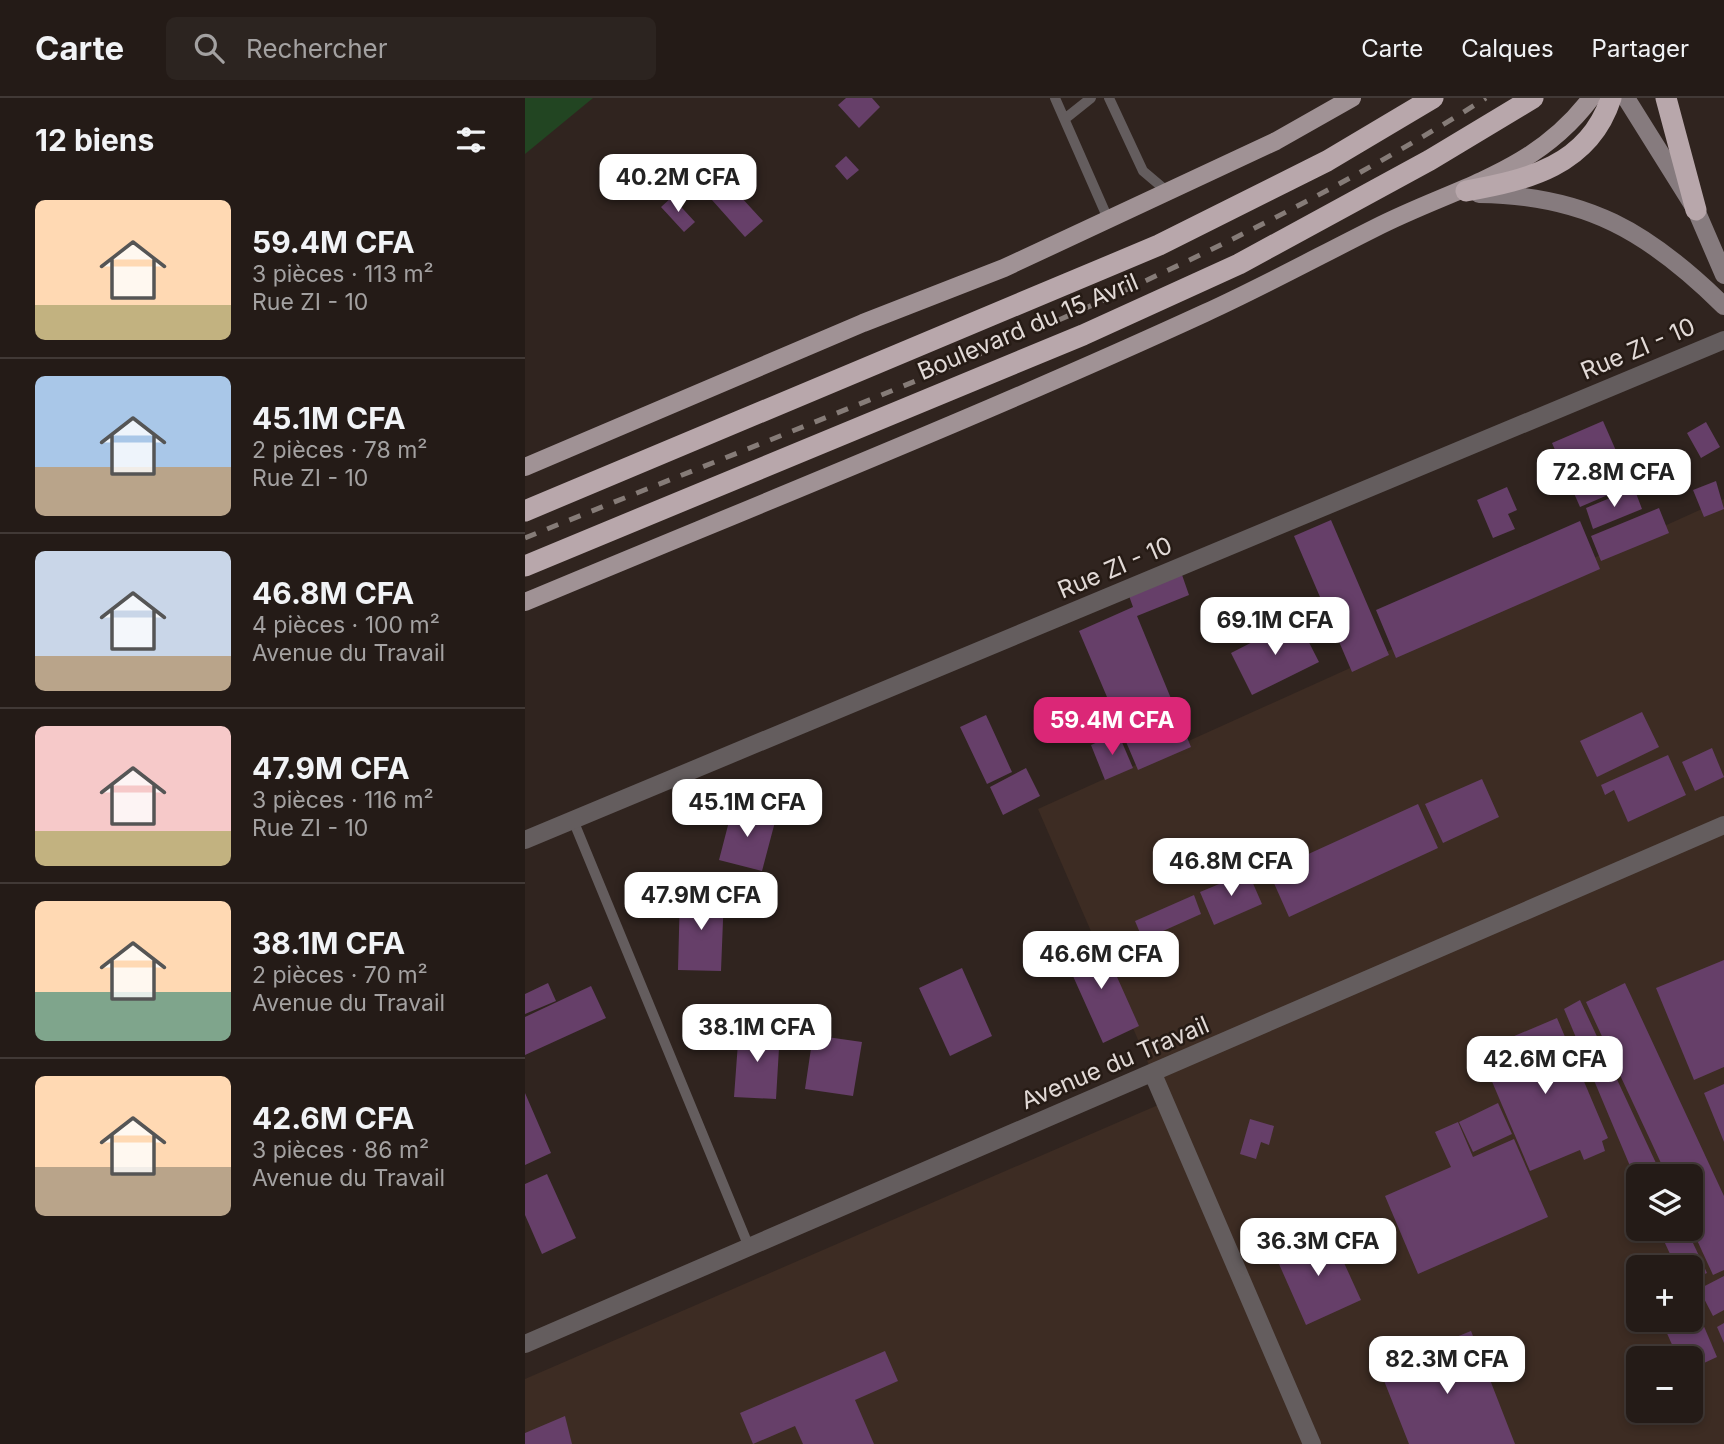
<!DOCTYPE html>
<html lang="fr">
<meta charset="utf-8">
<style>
body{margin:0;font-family:Inter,sans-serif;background:#2c2420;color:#f1f3f6;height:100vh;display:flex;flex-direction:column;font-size:26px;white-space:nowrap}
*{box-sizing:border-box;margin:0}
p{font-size:23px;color:#a3a1a1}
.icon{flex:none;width:38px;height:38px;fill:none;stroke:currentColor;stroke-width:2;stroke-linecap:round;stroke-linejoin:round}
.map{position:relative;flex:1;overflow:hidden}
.drawer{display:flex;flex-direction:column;background:#241b17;width:525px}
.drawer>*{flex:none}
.controls{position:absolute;left:1101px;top:1066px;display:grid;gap:14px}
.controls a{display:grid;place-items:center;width:77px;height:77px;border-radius:10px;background:#241b17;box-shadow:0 4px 10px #0003,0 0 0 2px #413936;font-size:35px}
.price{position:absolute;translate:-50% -60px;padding:0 16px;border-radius:14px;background:#fff;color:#222;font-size:23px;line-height:46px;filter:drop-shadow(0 2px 4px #0008)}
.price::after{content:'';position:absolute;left:50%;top:42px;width:21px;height:16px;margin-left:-10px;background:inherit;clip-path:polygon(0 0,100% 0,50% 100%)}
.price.on{background:#db2777;color:#fff}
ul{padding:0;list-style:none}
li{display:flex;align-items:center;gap:21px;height:175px;padding:0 35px}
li+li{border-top:2px solid #413936}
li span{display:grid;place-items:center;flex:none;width:196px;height:140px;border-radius:10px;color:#555}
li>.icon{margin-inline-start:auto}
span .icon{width:84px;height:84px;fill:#fffc;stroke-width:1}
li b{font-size:30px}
h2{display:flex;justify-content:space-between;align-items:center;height:84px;padding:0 35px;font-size:30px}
header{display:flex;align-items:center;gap:42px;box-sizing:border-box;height:98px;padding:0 35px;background:#241b17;border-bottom:2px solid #413936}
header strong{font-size:33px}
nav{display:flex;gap:38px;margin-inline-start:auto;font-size:24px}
.search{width:490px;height:63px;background:#2c2420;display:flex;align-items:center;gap:18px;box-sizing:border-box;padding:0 24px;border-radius:10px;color:#a3a1a1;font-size:26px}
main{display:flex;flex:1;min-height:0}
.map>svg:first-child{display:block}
</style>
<header>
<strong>Carte</strong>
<div class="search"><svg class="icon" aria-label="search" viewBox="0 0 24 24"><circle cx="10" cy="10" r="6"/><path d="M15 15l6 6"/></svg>Rechercher</div>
<nav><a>Carte</a><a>Calques</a><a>Partager</a></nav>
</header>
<main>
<section class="drawer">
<h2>12 biens<svg class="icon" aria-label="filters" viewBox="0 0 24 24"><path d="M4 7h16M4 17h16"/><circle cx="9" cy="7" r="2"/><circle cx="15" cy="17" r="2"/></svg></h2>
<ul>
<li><span style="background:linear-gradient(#ffd9b3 75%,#c2b280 0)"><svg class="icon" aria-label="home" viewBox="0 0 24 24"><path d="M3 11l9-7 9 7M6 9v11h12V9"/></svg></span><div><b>59.4M CFA</b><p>3 pièces · 113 m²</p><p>Rue ZI - 10</p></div></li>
<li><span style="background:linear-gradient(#a9c7e8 65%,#b9a48a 0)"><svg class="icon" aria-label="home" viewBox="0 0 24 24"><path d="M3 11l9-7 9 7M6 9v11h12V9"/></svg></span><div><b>45.1M CFA</b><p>2 pièces · 78 m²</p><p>Rue ZI - 10</p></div></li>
<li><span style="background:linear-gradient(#c9d6e8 75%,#b9a48a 0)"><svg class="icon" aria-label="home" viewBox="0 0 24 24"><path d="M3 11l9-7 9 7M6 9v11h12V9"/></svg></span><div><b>46.8M CFA</b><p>4 pièces · 100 m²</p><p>Avenue du Travail</p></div></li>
<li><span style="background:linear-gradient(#f6c9c9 75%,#c2b280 0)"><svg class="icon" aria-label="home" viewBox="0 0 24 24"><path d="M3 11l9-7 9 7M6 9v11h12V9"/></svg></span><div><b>47.9M CFA</b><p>3 pièces · 116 m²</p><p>Rue ZI - 10</p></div></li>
<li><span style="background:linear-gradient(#ffd9b3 65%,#7fa58c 0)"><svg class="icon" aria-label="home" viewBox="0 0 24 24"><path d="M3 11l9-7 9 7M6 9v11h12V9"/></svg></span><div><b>38.1M CFA</b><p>2 pièces · 70 m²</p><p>Avenue du Travail</p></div></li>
<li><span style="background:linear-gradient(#ffd9b3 65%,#b9a48a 0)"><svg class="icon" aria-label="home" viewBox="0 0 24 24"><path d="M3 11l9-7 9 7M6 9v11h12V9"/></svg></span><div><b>42.6M CFA</b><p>3 pièces · 86 m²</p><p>Avenue du Travail</p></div></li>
</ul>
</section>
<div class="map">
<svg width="1199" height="1346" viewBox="0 0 1199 1346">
<rect width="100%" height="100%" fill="#30241f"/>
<path fill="#3d2c23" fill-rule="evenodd" d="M1199,401V1346H0V1281L640,1004L513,711ZM1113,1078H1166V1130H1113ZM1113,1169H1166V1222H1113ZM1113,1260H1166V1312H1113Z"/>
<path fill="#224522" d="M0,0H68L0,56Z"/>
<path fill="#663f69" d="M321,0H347L355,9L334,30L313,7Z
M321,58L334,72L322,82L310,68Z
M204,86L238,123L220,139L187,102Z
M147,99L170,124L159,134L136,109Z
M1078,323L1106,387L1055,409L1027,345Z
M1181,324L1195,349L1176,360L1162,335Z
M1191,383L1199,411L1179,419L1168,392Z
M982,389L992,412L983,416L990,431L968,440L952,402Z
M1109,390L1117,411L1068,431L1061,410Z
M1134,410L1144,435L1076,463L1066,438Z
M806,422L864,557L827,574L769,438Z
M1055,423L1075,471L871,560L851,512Z
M656,474L664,497L612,518L666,649L613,672L554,533L608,509L603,495Z
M772,521L794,564L727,597L706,555Z
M1117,614L1134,649L1072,679L1055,643Z
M461,617L487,674L462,686L435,629Z
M593,635L608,670L580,682L566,647Z
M1187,650L1199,679L1170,693L1157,664Z
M1143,657L1161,697L1103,724L1089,692L1080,697L1076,687Z
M501,670L515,698L478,717L465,689Z
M957,681L974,719L918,745L900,706Z
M893,706L913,750L764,819L744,774Z
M208,708L251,720L237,773L194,762Z
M723,774L737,806L689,827L675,794Z
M155,795L199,797L196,873L153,872Z
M669,797L676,816L618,842L610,823Z
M575,841L614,928L578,945L539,858Z
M1199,862V969L1169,982L1131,890Z
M437,870L467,938L425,958L394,890Z
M23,885L31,903L0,916V896Z
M1100,885L1199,1098V1172L1188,1177L1166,1129V1078H1142L1061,904Z
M66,888L81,920L0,957V919Z
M1055,902L1137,1078H1113V1087L1039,911Z
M1032,920L1083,1040L1077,1043L1080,1053L1059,1062L1055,1052L1005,1073L954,953Z
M214,931L255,933L251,1001L209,999Z
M288,937L337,944L328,998L280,991Z
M1199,986V1044L1179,995Z
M0,995L26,1055L0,1067Z
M973,1005L987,1036L948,1054L934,1024Z
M725,1021L749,1028L744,1047L736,1044L731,1061L715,1056Z
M933,1024L948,1059L989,1041L1023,1119L893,1176L860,1098L926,1069L910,1034Z
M22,1076L51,1140L17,1156L0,1117V1086Z
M1133,1130H1161L1182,1175L1166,1182V1169H1151Z
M804,1132L836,1202L781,1227L750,1157Z
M1144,1158L1149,1169H1119Z
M1199,1178V1212L1188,1218L1174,1191Z
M1166,1198L1192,1259L1166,1271V1260H1153L1136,1222H1166Z
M1199,1225V1245L1192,1229Z
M946,1233L990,1346H884L854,1270Z
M360,1253L373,1283L330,1302L349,1346H278L270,1328L228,1346L215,1315Z
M40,1318L47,1346H0V1335Z"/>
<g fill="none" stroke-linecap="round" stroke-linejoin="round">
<path stroke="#645d5e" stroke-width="10" d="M530,0L584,123
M584,0L618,73L644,95
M541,20L566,0
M48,722L224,1149"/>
<path stroke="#645d5e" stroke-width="18" d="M0,742L1199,242
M628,976L787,1346
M0,1246L1199,727"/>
<path stroke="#867b7e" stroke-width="18" d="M1101,0L1171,112L1199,177
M954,96C1061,97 1124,134 1199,208"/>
<path stroke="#a09295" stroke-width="18" d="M0,369L338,225L479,170L751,43L827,0
M0,504C227,409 456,318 680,215C737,189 794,158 850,130C930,89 1009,76 1066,0"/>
<path stroke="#b8a7ab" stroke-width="21" d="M1141,0L1171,112
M941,93C1002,82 1064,68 1086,0
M0,413L634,147L802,63L908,0
M0,468L558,237L714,166L905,62L1008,0"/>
<path stroke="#867c78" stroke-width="5" stroke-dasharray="12 12" stroke-linecap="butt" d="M0,440C322,309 667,186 961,0"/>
</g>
<g text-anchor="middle" stroke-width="5" stroke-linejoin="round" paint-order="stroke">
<g font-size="24" fill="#e2dad7" stroke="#261b15">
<text transform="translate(503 229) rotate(-23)" y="8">Boulevard du 15 Avril</text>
<text transform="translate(1113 251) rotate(-23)" y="8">Rue ZI - 10</text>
<text transform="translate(590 470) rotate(-23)" y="8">Rue ZI - 10</text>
<text transform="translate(590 965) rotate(-23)" y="8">Avenue du Travail</text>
</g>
</g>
</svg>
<div class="controls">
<a><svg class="icon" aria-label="layers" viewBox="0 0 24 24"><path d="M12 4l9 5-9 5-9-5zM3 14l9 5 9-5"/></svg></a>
<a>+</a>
<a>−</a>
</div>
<b class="price" style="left:153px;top:116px">40.2M CFA</b>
<b class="price" style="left:1089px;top:411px">72.8M CFA</b>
<b class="price" style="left:750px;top:559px">69.1M CFA</b>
<b class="price on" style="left:587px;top:659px">59.4M CFA</b>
<b class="price" style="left:222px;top:741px">45.1M CFA</b>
<b class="price" style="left:706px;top:800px">46.8M CFA</b>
<b class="price" style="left:176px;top:834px">47.9M CFA</b>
<b class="price" style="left:576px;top:893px">46.6M CFA</b>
<b class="price" style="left:232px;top:966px">38.1M CFA</b>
<b class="price" style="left:1020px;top:998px">42.6M CFA</b>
<b class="price" style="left:793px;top:1180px">36.3M CFA</b>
<b class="price" style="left:922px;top:1298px">82.3M CFA</b>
</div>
</main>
